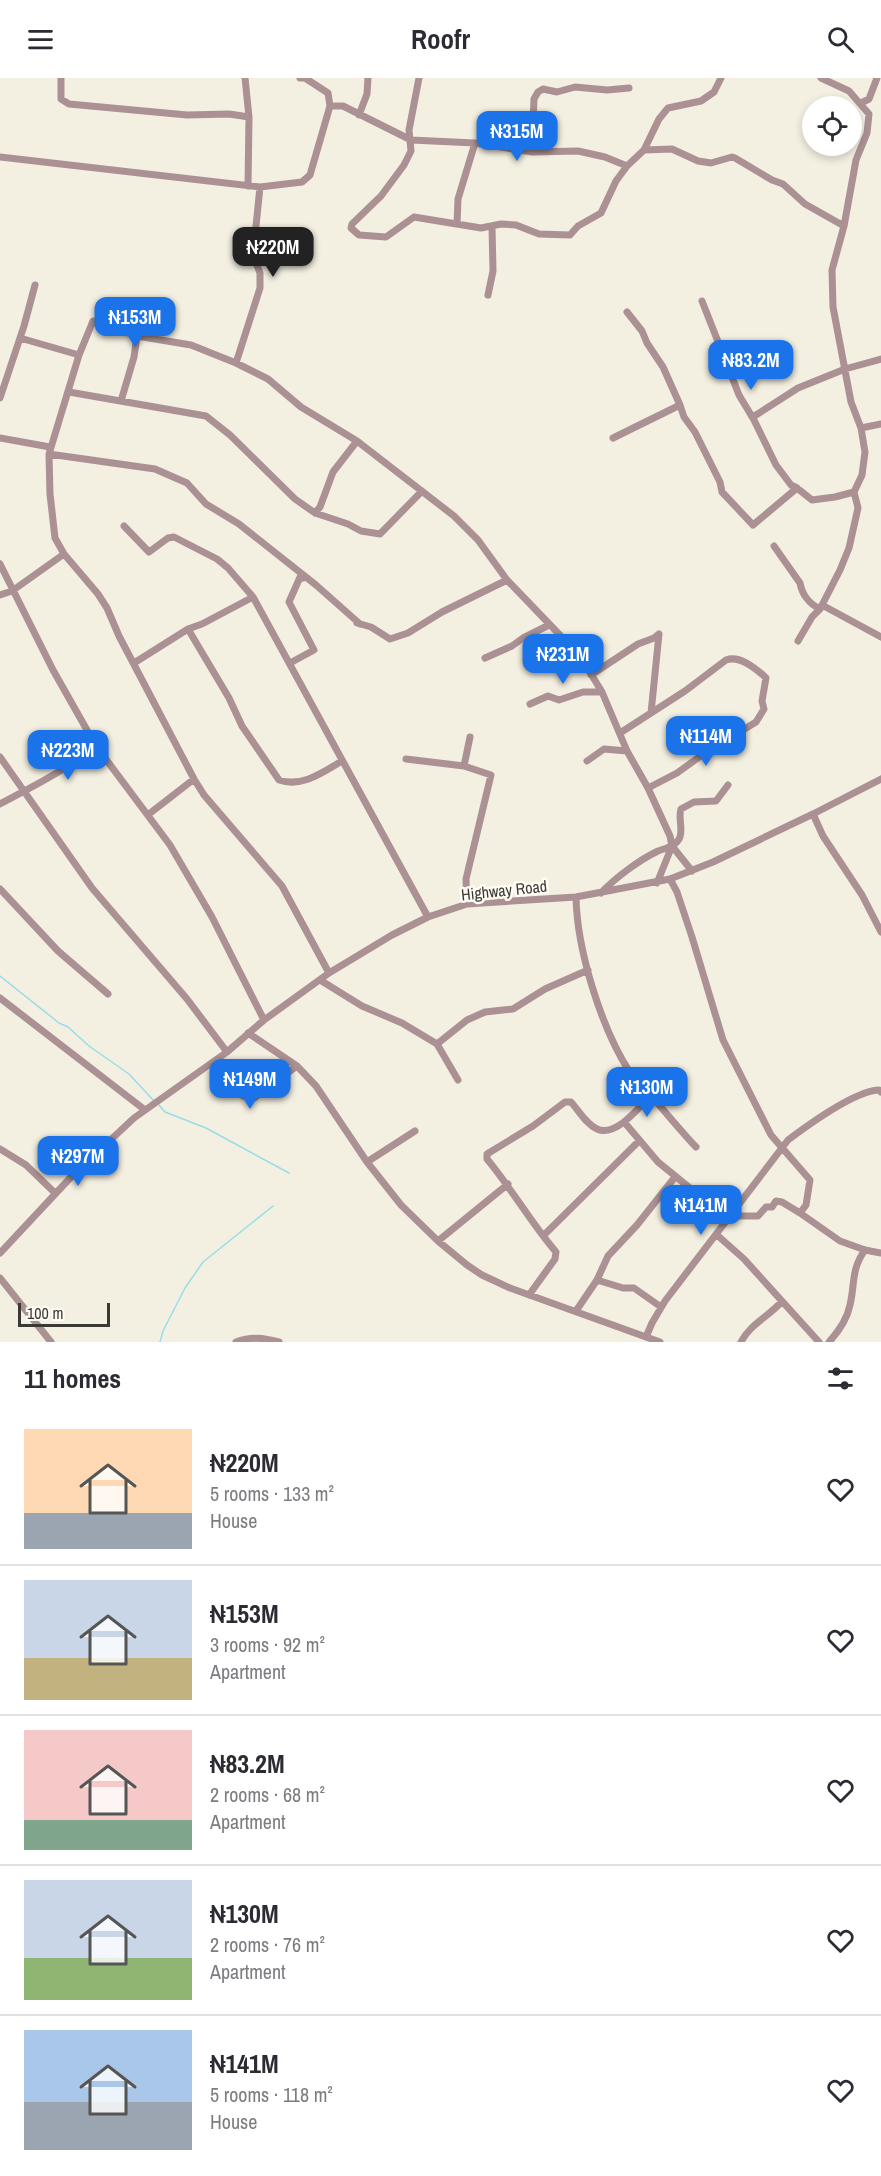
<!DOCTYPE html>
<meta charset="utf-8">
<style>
body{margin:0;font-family:"Archivo Narrow",sans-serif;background:#f7f7f7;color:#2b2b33;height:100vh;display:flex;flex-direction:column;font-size:22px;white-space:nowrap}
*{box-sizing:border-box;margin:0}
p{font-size:20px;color:#7c7c81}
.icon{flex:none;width:33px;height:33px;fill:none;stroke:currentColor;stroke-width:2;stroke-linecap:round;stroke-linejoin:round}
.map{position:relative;height:1264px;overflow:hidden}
.side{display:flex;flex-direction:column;background:#fff;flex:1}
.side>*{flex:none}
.tools{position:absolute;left:802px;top:18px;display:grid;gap:12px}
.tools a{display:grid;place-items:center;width:60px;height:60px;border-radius:50%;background:#fff;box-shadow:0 3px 9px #0003;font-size:30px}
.scale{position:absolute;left:18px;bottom:15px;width:92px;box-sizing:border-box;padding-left:6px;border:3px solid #3b3934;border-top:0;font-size:16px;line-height:21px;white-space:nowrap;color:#3b3934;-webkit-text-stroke:4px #fffcf4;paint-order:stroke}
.price{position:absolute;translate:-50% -51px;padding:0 14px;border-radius:12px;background:#1a73e8;color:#fff;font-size:20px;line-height:39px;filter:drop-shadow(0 2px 3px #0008)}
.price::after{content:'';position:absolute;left:50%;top:36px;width:18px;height:14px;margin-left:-9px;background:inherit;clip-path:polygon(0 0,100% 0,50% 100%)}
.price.on{background:#222;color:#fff}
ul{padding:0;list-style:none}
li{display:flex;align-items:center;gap:18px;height:150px;padding:0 24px}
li+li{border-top:2px solid #e1e1e2}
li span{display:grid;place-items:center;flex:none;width:168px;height:120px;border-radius:0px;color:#555}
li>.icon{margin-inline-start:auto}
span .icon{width:72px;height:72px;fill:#fffc;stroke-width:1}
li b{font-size:26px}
h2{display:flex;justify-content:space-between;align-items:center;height:72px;padding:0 24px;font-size:26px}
header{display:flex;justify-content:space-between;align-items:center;height:78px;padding:0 24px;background:#fff;font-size:27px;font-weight:800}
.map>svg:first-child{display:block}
</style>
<header><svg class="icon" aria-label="menu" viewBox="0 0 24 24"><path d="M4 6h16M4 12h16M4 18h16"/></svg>Roofr<svg class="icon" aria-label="search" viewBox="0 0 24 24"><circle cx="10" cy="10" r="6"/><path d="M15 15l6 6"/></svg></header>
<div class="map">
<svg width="881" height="1264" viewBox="0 0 881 1264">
<rect width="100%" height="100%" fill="#f3efe1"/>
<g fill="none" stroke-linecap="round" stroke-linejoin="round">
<path stroke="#98ddea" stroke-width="1.5" d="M0,898L59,945L68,949L89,968L129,996L154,1023
M158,1026L165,1034L206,1050L289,1095
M160,1264L163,1253L185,1210L203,1184L273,1128"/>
<path stroke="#ab9194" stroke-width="7" d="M61,0V21L69,26L187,37L229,36L249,39
M245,0L249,39L248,108
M419,0L409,52L411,73L404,87L381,118L352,146L351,150L359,157L386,159L414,139L481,150L501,146L516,147L539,156L570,157L578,148L601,135L616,103L627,88L644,72L659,41L668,30L701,23L714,14L721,0
M861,25L869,21L877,0
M330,28H343L411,62L475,65L532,74L578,73L605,79L627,88
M359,37L367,16L368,0
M644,72L672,71L698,83L711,85L732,79L735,80L772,102L783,106L805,126L844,148
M532,74L534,21L538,14L543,11L557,14L575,9L607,12L629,10
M0,79L260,109L302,104L310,97L330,28L328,15L305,0H300
M457,146L458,121L475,65
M488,217L493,193L492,148
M702,223L739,317L754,342L776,387L791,407L797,410
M627,234L642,253L647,265L663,289L680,327
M20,260L79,277
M236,285L260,210V195L253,177L260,109
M69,314L206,338L230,357L295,421L315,435L348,446L361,453L380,456L422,413
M0,320L24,248L35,207
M121,323L134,279L137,258
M753,339L798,310L845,291L881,281
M861,350L881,346
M0,360L50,369
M613,360L680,327L684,339L695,354L720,404L722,414L753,447L797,410L812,422L835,419L854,414
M49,376L155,391L187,405L206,426L239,446L316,507L360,546
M315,435L320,429L333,394L357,363
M124,448L149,474L168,460L174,459L217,481L228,490L253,519L428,839
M774,468L800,505C802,516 809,526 820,531
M0,486L53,592L96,668L170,767L212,839L264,942
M0,517L12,513L64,476
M822,527L881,559
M357,545L371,549L390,561L408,555L442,534L507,502
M188,551L229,620L242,648L279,702C302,710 323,694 342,683
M798,563L812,539L820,531L840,492L849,470L858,430L854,414L862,397L865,374L861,350L851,324L833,229L832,192L844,148L856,82L867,55L869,36L849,13L821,0
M485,580L512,568L523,560L549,547
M134,585L188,551L202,546L253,519
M290,585L314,572L289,524L301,497L303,500
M591,597L638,566L654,560L659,556L651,635
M530,626L548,618L559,622L583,614H602
M620,655L685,613L726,582C739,577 754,589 764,598L766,600L762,623L764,631L756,644L702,677L677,695L648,710
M0,679L92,810L187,921L227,974
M406,681L464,688L491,697L466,801L467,826
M587,683L604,671L627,673
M464,688L470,659
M0,726C34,708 66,692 96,668
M149,736L194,701
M813,736L823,758L862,817L881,854
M657,805L672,768
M0,811L58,873L108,916
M601,815C615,800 639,782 658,773C666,770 677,768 680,759C683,750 678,740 681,731L694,724L716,723L728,707
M576,819C577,872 601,949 629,993C635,1002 644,1009 651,1017C666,1035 680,1052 696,1069
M329,895L282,808L204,717L194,701L119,558L107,530L98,516L64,476L55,460L50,416L49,376L79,277L93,243L137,258L191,267L236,285L268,301L301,329L357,363L454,438L478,462L507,502L580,578L602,614L627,673L648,710L670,758L672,768L692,793
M320,902L362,928L402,945L437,966L458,1002
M0,920L145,1032
M248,955L297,988L316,1008L367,1084L401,1127L438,1163L467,1187L482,1197L510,1210L660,1264
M437,966L467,942L485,934L513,931L545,911L588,892
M212,985C223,999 233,1020 254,1020L297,988
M625,1045L658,1084L728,1141L738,1138H758L766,1129H772L776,1123L782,1124L800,1135L806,1127L810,1102L771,1057L723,962L692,859L677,814L670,801
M0,1071L26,1087L55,1115
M367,1084L415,1053
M800,1135L840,1163L865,1172L881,1175
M544,1157L639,1063
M717,1157L744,1181L819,1264
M438,1163L508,1106
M0,1175L72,1098L134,1040L227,974L264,942L329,895L392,857L428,839L467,826L576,819L670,801L713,784L813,736L881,701
M0,1200L51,1264
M597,1202L623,1210H634L661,1229
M529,1217L555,1181L556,1174C531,1145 512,1111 487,1081V1076L533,1048L565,1024H571C579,1033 586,1046 597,1051C616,1060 640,1028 651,1017
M576,1233L597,1202L608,1178L637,1147L675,1099
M646,1259L652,1245L665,1223L788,1062C808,1047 854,1013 879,1012L881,1014
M236,1264C251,1258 264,1260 279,1264
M741,1264C750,1246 770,1238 782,1223
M829,1264C839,1253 847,1242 850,1227C855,1206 851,1191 865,1172"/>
</g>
<g text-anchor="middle" stroke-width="5" stroke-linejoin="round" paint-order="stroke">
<g font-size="16" fill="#3b3934" stroke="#fffcf4">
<text transform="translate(504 812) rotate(-6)" y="6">Highway Road</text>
</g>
</g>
</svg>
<div class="tools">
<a><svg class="icon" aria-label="locate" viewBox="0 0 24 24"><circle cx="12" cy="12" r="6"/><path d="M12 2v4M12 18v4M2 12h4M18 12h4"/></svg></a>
</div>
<div class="scale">100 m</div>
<b class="price" style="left:517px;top:84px">₦315M</b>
<b class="price on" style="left:273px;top:200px">₦220M</b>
<b class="price" style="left:135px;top:270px">₦153M</b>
<b class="price" style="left:751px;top:313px">₦83.2M</b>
<b class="price" style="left:563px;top:607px">₦231M</b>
<b class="price" style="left:706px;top:689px">₦114M</b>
<b class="price" style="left:68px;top:703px">₦223M</b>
<b class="price" style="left:250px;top:1032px">₦149M</b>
<b class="price" style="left:647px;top:1040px">₦130M</b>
<b class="price" style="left:78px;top:1109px">₦297M</b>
<b class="price" style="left:701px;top:1158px">₦141M</b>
</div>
<section class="side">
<h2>11 homes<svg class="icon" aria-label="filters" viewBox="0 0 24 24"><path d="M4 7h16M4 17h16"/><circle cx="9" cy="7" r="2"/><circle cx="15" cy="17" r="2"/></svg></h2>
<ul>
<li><span style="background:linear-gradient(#ffd9b3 70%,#9aa5b1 0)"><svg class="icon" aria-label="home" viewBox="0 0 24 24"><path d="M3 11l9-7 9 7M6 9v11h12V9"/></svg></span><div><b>₦220M</b><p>5 rooms · 133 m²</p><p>House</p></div><svg class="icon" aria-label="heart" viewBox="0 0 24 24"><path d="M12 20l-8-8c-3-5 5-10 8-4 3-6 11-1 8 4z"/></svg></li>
<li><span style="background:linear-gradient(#c9d6e8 65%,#c2b280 0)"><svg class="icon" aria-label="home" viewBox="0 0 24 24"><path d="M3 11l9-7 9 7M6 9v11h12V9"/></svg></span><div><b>₦153M</b><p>3 rooms · 92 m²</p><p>Apartment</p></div><svg class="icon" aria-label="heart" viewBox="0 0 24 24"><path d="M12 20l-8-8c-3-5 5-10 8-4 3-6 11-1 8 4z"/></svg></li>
<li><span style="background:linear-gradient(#f6c9c9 75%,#7fa58c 0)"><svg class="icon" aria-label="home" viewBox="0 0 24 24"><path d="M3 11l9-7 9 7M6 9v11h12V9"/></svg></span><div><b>₦83.2M</b><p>2 rooms · 68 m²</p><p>Apartment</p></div><svg class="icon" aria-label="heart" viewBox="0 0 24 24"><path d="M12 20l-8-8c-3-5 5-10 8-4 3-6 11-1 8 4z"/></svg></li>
<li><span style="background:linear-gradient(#c9d6e8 65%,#8fb573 0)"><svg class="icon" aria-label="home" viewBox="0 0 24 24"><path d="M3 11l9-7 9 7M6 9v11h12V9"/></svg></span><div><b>₦130M</b><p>2 rooms · 76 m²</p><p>Apartment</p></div><svg class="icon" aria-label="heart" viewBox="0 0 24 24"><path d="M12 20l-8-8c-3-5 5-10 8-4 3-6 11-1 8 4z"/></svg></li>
<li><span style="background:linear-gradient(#a9c7e8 60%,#9aa5b1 0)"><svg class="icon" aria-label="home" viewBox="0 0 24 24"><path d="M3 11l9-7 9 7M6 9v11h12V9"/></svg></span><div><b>₦141M</b><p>5 rooms · 118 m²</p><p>House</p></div><svg class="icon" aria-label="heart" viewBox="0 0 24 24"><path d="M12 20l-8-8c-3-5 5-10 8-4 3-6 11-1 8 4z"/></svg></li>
</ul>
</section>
